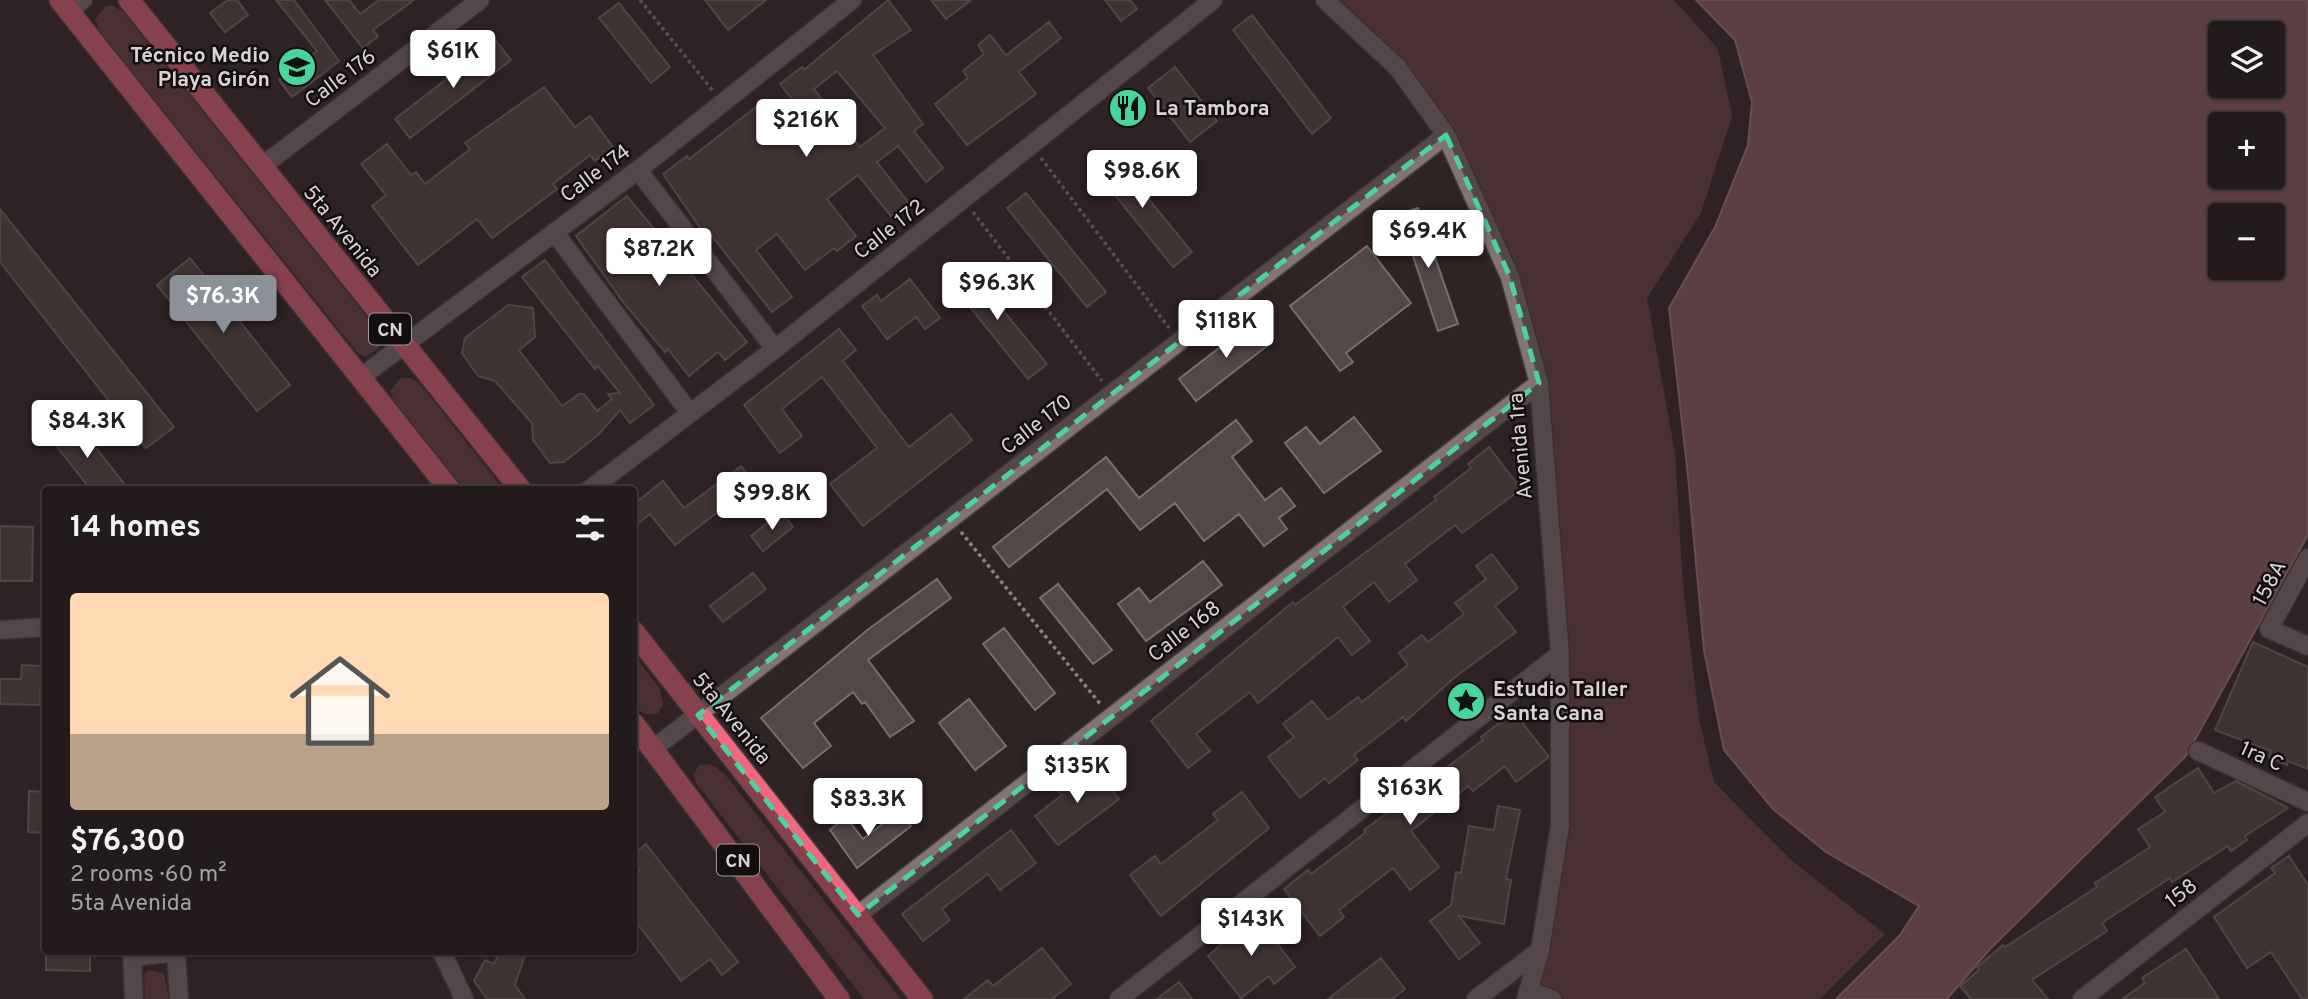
<!DOCTYPE html>
<meta charset="utf-8">
<style>
body{margin:0;font-family:Overpass,sans-serif;background:#2b2324;color:#f1f3f6;height:100vh;display:flex;flex-direction:column;font-size:26px;white-space:nowrap}
*{box-sizing:border-box;margin:0}
p{font-size:23px;color:#a3a1a3}
.icon{flex:none;width:38px;height:38px;fill:none;stroke:currentColor;stroke-width:2;stroke-linecap:round;stroke-linejoin:round}
.map{position:relative;flex:1;overflow:hidden}
.sheet{position:absolute;left:42px;top:486px;width:595px;height:469px;display:flex;flex-direction:column;background:#231a1b;border-radius:7px;box-shadow:0 2px 5px #0004,0 0 0 2px #40383a}
.sheet>*{flex:none}
.fabs{position:absolute;left:2208px;top:21px;display:grid;gap:14px}
.fabs a{display:grid;place-items:center;width:77px;height:77px;border-radius:7px;background:#231a1b;box-shadow:0 2px 5px #0004,0 0 0 2px #40383a;font-size:35px}
.price{position:absolute;translate:-50% -60px;padding:0 16px;border-radius:7px;background:#fff;color:#222;font-size:23px;line-height:46px;filter:drop-shadow(0 2px 4px #0008)}
.price::after{content:'';position:absolute;left:50%;top:42px;width:21px;height:16px;margin-left:-10px;background:inherit;clip-path:polygon(0 0,100% 0,50% 100%)}
.price.selected{background:#8c9099;color:#fff}
ul{padding:0;list-style:none}
li{display:grid;align-content:center;gap:14px;height:371px;padding:0 28px}
li+li{border-top:2px solid #40383a}
li span{display:grid;place-items:center;height:217px;border-radius:7px;color:#555}
li>.icon{margin-inline-start:auto}
span .icon{width:126px;height:126px;fill:#fffc;stroke-width:1}
li b{font-size:30px}
h2{display:flex;justify-content:space-between;align-items:center;height:84px;padding:0 28px;font-size:30px}
.map>svg:first-child{display:block}
</style>
<div class="map">
<svg width="2308" height="999" viewBox="0 0 2308 999">
<rect width="100%" height="100%" fill="#2f2324"/>
<path fill="#694146" d="M1325,0H1674L1718,49L1732,116L1701,213L1647,298L1675,453L1683,586L1699,719L1714,782L1791,860L1885,934L1820,999H1552L1528,991L1560,826L1539,383L1510,277L1446,135Z
M106,6H114L123,12L377,330L381,341L378,349L365,357L357,352L100,32L95,19Z
M401,378H410L419,383L504,490H465L394,401L390,391Z
M634,655L660,689L663,705L658,713C625,723 633,674 634,655Z
M708,764L716,767L729,779L901,999H864L696,783L693,774L700,765Z
M149,970L164,973L169,999H145L144,974Z"/>
<path fill="#906368" stroke="#a68588" stroke-width="2" fill-rule="evenodd" d="M1696,0H2308V535L2186,756L1990,949L1947,999H1836L1900,935L1919,906L1826,852L1773,809L1724,750L1704,650L1688,476L1669,308L1715,227L1748,145L1752,102L1735,40ZM2221,33H2273V86H2221ZM2221,124H2273V177H2221ZM2221,215H2273V268H2221Z"/>
<path fill="#544748" stroke="#7b6d6e" stroke-width="2" fill-rule="evenodd" d="M228,0H237L248,15L225,32L210,13Z
M276,0H294L339,61L292,97L279,80L317,51Z
M325,0H349L360,14L379,0H414L373,30L378,36L363,48Z
M705,0H766L728,30Z
M888,0L911,30L873,55L923,124L914,131L943,168L926,182L898,146L877,162L908,202L891,216L858,175L827,199L856,236L837,251L834,248L805,270L777,234L756,250L792,297L772,312L711,235L707,238L663,174L687,156L689,159L756,107L781,139L807,119L780,84L802,67L804,70ZM837,71L885,128L860,147L814,89Z
M931,0H971L946,19Z
M1105,0H1130L1137,9L1121,21Z
M619,3L670,67L651,83L599,18Z
M1252,15L1331,118L1312,134L1233,30Z
M1049,22L1061,38L1019,72L1036,94L967,145L935,104L968,78L963,71L984,54L978,45L990,35L1006,55Z
M496,41L511,60L410,138L395,119Z
M1175,67L1217,121L1190,142L1148,88Z
M544,87L575,127L590,116L613,147L595,161L590,155L553,184L557,189L492,238L477,219L418,265L372,206L386,195L361,164L387,144L411,175L416,172L425,184L470,149L465,143Z
M1111,153L1192,252L1173,267L1093,168Z
M1026,193L1106,292L1087,307L1007,208Z
M627,196L747,342L725,360L718,352L689,376L668,349L665,352L623,302L576,236Z
M1418,208L1458,324L1438,331L1399,214Z
M0,209L174,427L146,448L0,262Z
M1367,246L1411,303L1346,353L1353,362L1340,371L1290,306Z
M190,258L290,385L257,411L157,285Z
M545,260L654,405L630,423L620,410L599,434L564,462L550,463L533,440L532,423L495,381L478,376L462,353L465,338L508,305L533,308L535,337L519,350L562,406L579,394H584L597,411L612,399L608,394L620,393L598,366L595,369L522,277Z
M966,265L1047,364L1028,379L948,280Z
M910,279L940,318L925,329L916,317L887,339L862,306L877,295L881,301Z
M1255,320L1272,342L1196,401L1179,379Z
M839,329L856,350L843,361L909,447L951,414L972,440L863,526L830,484L877,448L822,377L782,409L802,436L780,453L744,405Z
M1354,417L1381,451L1324,493L1285,443L1306,427L1320,444Z
M1236,420L1252,441L1232,457L1265,500L1281,488L1295,506L1279,518L1287,529L1264,546L1239,514L1204,541L1175,503L1140,530L1107,489L1009,567L993,547L1106,457L1139,498Z
M75,421L129,490H91L51,439Z
M1489,447L1521,489L1462,533L1455,525L1405,564L1417,580L1389,602L1374,582L1343,607L1370,641L1352,655L1338,637L1258,703L1250,692L1196,734L1210,751L1188,768L1151,721L1293,602L1295,605L1436,500L1434,497L1471,468L1468,464Z
M741,466L755,483L675,545L650,514L634,527V504L663,481L684,508Z
M781,512L793,527L763,551L751,536Z
M0,526L33,527L32,581H0Z
M1492,554L1518,588L1495,606L1516,632L1455,677L1406,721L1403,717L1354,755L1358,760L1329,783L1325,778L1300,798L1268,757L1294,737L1283,724L1312,701L1328,720L1358,697L1362,702L1408,665L1399,653L1422,635L1428,642L1464,614L1455,603L1486,579L1476,566Z
M1203,561L1222,585L1146,641L1118,604L1139,588L1150,602Z
M753,573L766,589L723,622L710,606Z
M937,579L951,598L868,660L914,721L890,737L865,702L862,704L853,692L814,723L831,746L803,768L761,718L870,628Z
M1058,584L1112,650L1093,664L1040,598Z
M1004,628L1055,693L1035,710L983,644Z
M2253,642L2308,667V769L2288,761L2287,765L2269,757L2271,751L2215,730Z
M22,665L41,666L40,705L0,704V679H21Z
M969,699L1006,746L975,770L939,723Z
M1514,712L1549,757L1516,782L1505,766L1473,791L1468,786L1411,831L1439,867L1410,890L1393,868L1339,910L1344,917L1320,936L1284,889L1308,870L1311,874L1365,833L1364,830L1483,740L1481,737Z
M1092,765L1119,799L1058,845L1035,816L1062,795L1058,791Z
M2198,768L2214,793L2236,781L2288,808L2245,836L2247,840L2231,851L2228,846L2172,882L2170,878L2102,923L2107,931L2032,980L2048,999H1971L1960,986L1979,970L1977,967L2003,945L2005,947L2097,887L2095,883L2150,847L2138,829L2165,812L2155,797Z
M29,791L46,792V833L28,832Z
M1242,792L1269,828L1161,916L1130,875L1155,856L1161,864L1218,820L1213,814Z
M1498,806L1520,810L1506,879L1511,880L1504,924L1459,916L1480,943L1459,959L1430,921L1451,905L1456,872L1461,873L1469,826L1494,830Z
M899,811L911,826L857,868L830,830L846,817L863,839Z
M1011,830L1036,863L1000,890L988,874L942,909L950,920L923,941L902,914Z
M646,844L738,962L722,975L710,959L681,981L634,919V875L640,870L634,861V854Z
M2289,856L2308,885V999H2302L2271,952L2247,968L2214,917L2275,873L2271,868Z
M1255,915L1295,967L1274,984L1269,976L1241,998L1208,956Z
M1042,948L1071,984L1052,999H964L988,980L993,986Z
M2186,949L2219,999H2122L2145,983L2142,978Z
M46,952H90V971L46,970Z
M500,952H526L515,985L525,999H487L474,981L485,960L494,964Z
M1381,958L1405,989L1392,999H1328Z
M1179,982L1192,999H1157Z"/>
<g fill="none" stroke-linecap="round" stroke-linejoin="round">
<defs>
<path id="minor" d="M1325,0L1398,68L1446,135L1510,277L1539,383L1560,654V826L1540,950L1526,999
M68,11L83,0
M261,167L480,0
M638,170L775,349
M554,232L690,413
M361,377L638,170L852,0
M589,490L775,349L1213,0
M2308,558L2269,629L2308,646
M0,630L46,627
M653,749L1446,135
M2198,751L2308,802
M858,915L1539,383
M132,952L134,999
M176,952L179,999
M442,952L464,999
M132,957L176,952
M1528,991L1552,999
M1119,999L1560,654
M1476,999L1540,950
M2082,999L2308,823"/>
<path id="highway" d="M60,0L450,490
M129,0L521,490
M634,632L922,999
M634,724L839,999"/>
</defs>
<use href="#minor" stroke="#4a4040" stroke-width="21"/>
<use href="#highway" stroke="#4a4040" stroke-width="24"/>
<path stroke="#8c8283" stroke-width="3.5" stroke-dasharray="3.5 3.5" stroke-linecap="butt" d="M640,0L713,91
M1041,158L1169,328
M973,212L1102,381
M961,532L1101,705"/>
<use href="#minor" stroke="#827475" stroke-width="18"/>
<use href="#highway" stroke="#f1677d" stroke-width="21"/>
</g>
<path d="M0 0H2308V999H0ZM1446,135L1510,277L1539,383L858,915L698,715Z" fill="#2f2324" fill-opacity=".55" fill-rule="evenodd"/>
<path fill="none" stroke="#49d49c" stroke-width="5" stroke-dasharray="14 9" stroke-linejoin="round" d="M1446,135L1510,277L1539,383L858,915L698,715Z"/>
<defs>
<symbol id="school-disc" viewBox="-11 -11 22 22"><circle r="9.5" fill="#49d49c" stroke="#130e0f"/><path d="M0-5L7-2L0 1L-7-2ZM-4 1L0 2.5L4 1V4Q0 6-4 4Z" fill="#111"/></symbol>
<symbol id="restaurant-disc" viewBox="-11 -11 22 22"><circle r="9.5" fill="#49d49c" stroke="#130e0f"/><path d="M-5-6h1v4h1v-4h1v4h1v-4h1v5L-1.5 .5V6h-2V.5L-5-1ZM5-6V6H3V1.5H1.5Q1.5-4 5-6Z" fill="#111"/></symbol>
<symbol id="sight-disc" viewBox="-11 -11 22 22"><circle r="9.5" fill="#49d49c" stroke="#130e0f"/><path d="M0-6L1.8-2.2L6-1.7L2.9 1.2L3.7 5.4L0 3.3L-3.7 5.4L-2.9 1.2L-6-1.7L-1.8-2.2Z" fill="#111"/></symbol>
</defs>
<g fill-rule="evenodd">
<use href="#school-disc" x="275" y="45" width="44" height="44"/>
<use href="#restaurant-disc" x="1106" y="86" width="44" height="44"/>
<use href="#sight-disc" x="1444" y="679" width="44" height="44"/>
</g>
<g text-anchor="middle" stroke-width="5" stroke-linejoin="round" paint-order="stroke">
<g fill="#130e0f" stroke="#9f9898" stroke-width="2">
<rect x="369" y="313.5" width="42" height="31" rx="5"/>
<rect x="717" y="844.5" width="42" height="31" rx="5"/>
</g>
<g font-size="19" font-weight="bold" fill="#dbd3d3">
<text x="390" y="336">CN</text>
<text x="738" y="867">CN</text>
</g>
<g font-size="21" font-weight="bold" fill="#dbd3d3" stroke="#130e0f" text-anchor="start">
<text x="270" y="62" text-anchor="end">Técnico Medio<tspan x="270" dy="24">Playa Girón</tspan></text>
<text x="1155" y="115">La Tambora</text>
<text x="1493" y="696">Estudio Taller<tspan x="1493" dy="24">Santa Cana</tspan></text>
</g>
<g font-size="21" fill="#dbd3d3" stroke="#130e0f">
<text transform="translate(340 78) rotate(-37)" y="7">Calle 176</text>
<text transform="translate(595 173) rotate(-37)" y="7">Calle 174</text>
<text transform="translate(889 229) rotate(-38)" y="7">Calle 172</text>
<text transform="translate(343 231) rotate(51)" y="7">5ta Avenida</text>
<text transform="translate(1036 424) rotate(-38)" y="7">Calle 170</text>
<text transform="translate(1520 446) rotate(-95)" y="7">Avenida 1ra</text>
<text transform="translate(2269 583) rotate(-62)" y="7">158A</text>
<text transform="translate(1184 631) rotate(-38)" y="7">Calle 168</text>
<text transform="translate(732 718) rotate(51)" y="7">5ta Avenida</text>
<text transform="translate(2262 756) rotate(24)" y="7">1ra C</text>
<text transform="translate(2181 893) rotate(-38)" y="7">158</text>
</g>
</g>
</svg>
<div class="fabs">
<a><svg class="icon" aria-label="layers" viewBox="0 0 24 24"><path d="M12 4l9 5-9 5-9-5zM3 14l9 5 9-5"/></svg></a>
<a>+</a>
<a>−</a>
</div>
<b class="price" style="left:453px;top:90px">$61K</b>
<b class="price" style="left:806px;top:159px">$216K</b>
<b class="price" style="left:1142px;top:210px">$98.6K</b>
<b class="price" style="left:1428px;top:270px">$69.4K</b>
<b class="price" style="left:659px;top:288px">$87.2K</b>
<b class="price" style="left:997px;top:322px">$96.3K</b>
<b class="price selected" style="left:223px;top:335px">$76.3K</b>
<b class="price" style="left:1226px;top:360px">$118K</b>
<b class="price" style="left:87px;top:460px">$84.3K</b>
<b class="price" style="left:772px;top:532px">$99.8K</b>
<b class="price" style="left:1077px;top:805px">$135K</b>
<b class="price" style="left:1410px;top:827px">$163K</b>
<b class="price" style="left:868px;top:838px">$83.3K</b>
<b class="price" style="left:1251px;top:958px">$143K</b>
<section class="sheet">
<h2>14 homes<svg class="icon" aria-label="filters" viewBox="0 0 24 24"><path d="M4 7h16M4 17h16"/><circle cx="9" cy="7" r="2"/><circle cx="15" cy="17" r="2"/></svg></h2>
<ul>
<li><span style="background:linear-gradient(#ffd9b3 65%,#b9a48a 0)"><svg class="icon" aria-label="home" viewBox="0 0 24 24"><path d="M3 11l9-7 9 7M6 9v11h12V9"/></svg></span><div><b>$76,300</b><p>2 rooms · 60 m²</p><p>5ta Avenida</p></div></li>
</ul>
</section>
</div>
